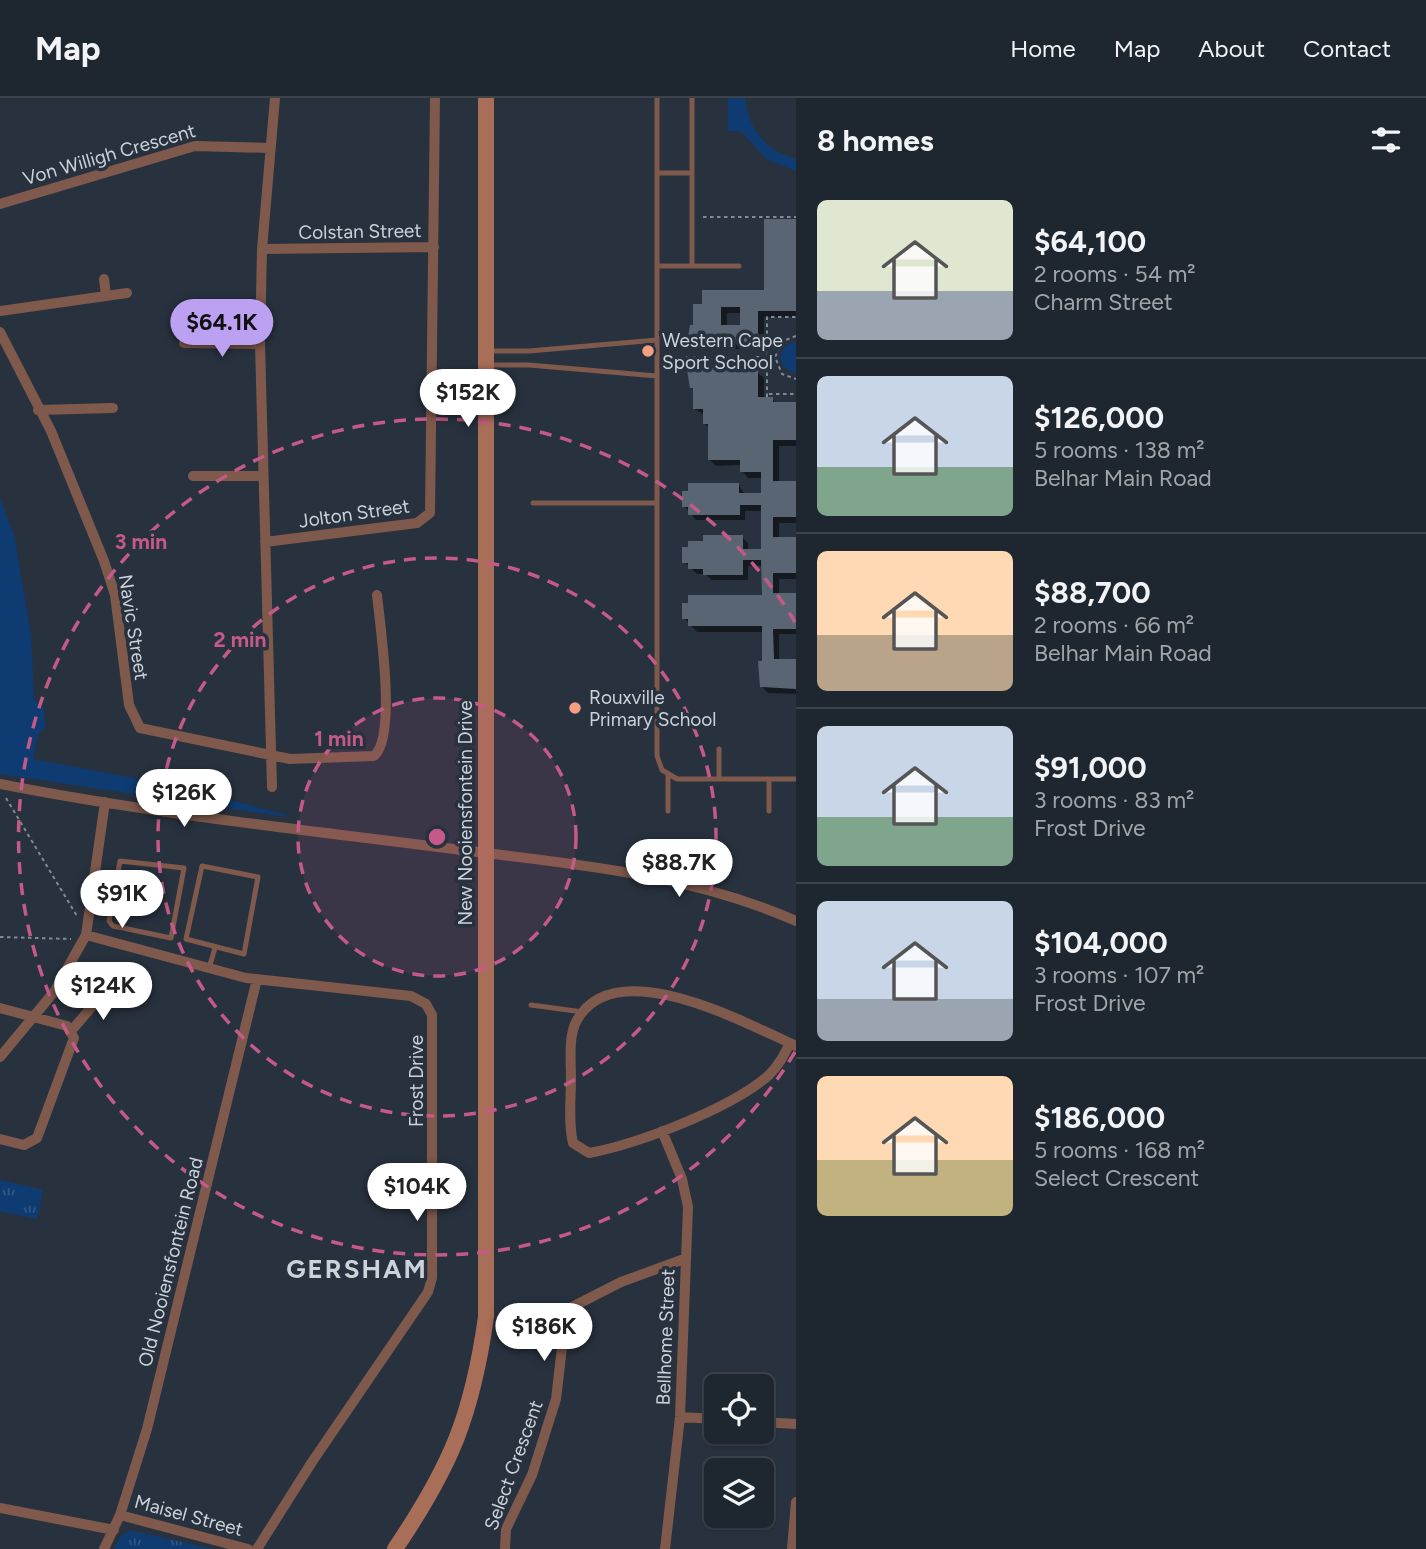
<!DOCTYPE html>
<meta charset="utf-8">
<style>
body{margin:0;font-family:Figtree,sans-serif;background:#262e37;color:#f1f3f6;height:100vh;display:flex;flex-direction:column;font-size:26px;white-space:nowrap}
*{box-sizing:border-box;margin:0}
p{font-size:23px;color:#a1a5aa}
.icon{flex:none;width:38px;height:38px;fill:none;stroke:currentColor;stroke-width:2;stroke-linecap:round;stroke-linejoin:round}
.map{position:relative;flex:1;overflow:hidden}
.sheet{display:flex;flex-direction:column;background:#1e262f;width:630px}
.sheet>*{flex:none}
.fabs{position:absolute;left:704px;top:1276px;display:grid;gap:14px}
.fabs a{display:grid;place-items:center;width:70px;height:70px;border-radius:10px;background:#1e262f;box-shadow:0 2px 5px #0004,0 0 0 2px #3c434b;font-size:35px}
.price{position:absolute;translate:-50% -60px;padding:0 16px;border-radius:24px;background:#fff;color:#222;font-size:23px;line-height:46px;filter:drop-shadow(0 2px 4px #0008)}
.price::after{content:'';position:absolute;left:50%;top:42px;width:21px;height:16px;margin-left:-10px;background:inherit;clip-path:polygon(0 0,100% 0,50% 100%)}
.price.active{background:#bca0f2;color:#111}
ul{padding:0;list-style:none}
li{display:flex;align-items:center;gap:21px;height:175px;padding:0 21px}
li+li{border-top:2px solid #3c434b}
li span{display:grid;place-items:center;flex:none;width:196px;height:140px;border-radius:10px;color:#555}
li>.icon{margin-inline-start:auto}
span .icon{width:84px;height:84px;fill:#fffc;stroke-width:1}
li b{font-size:30px}
h2{display:flex;justify-content:space-between;align-items:center;height:84px;padding:0 21px;font-size:30px}
header{display:flex;align-items:center;gap:42px;box-sizing:border-box;height:98px;padding:0 35px;background:#1e262f;border-bottom:2px solid #3c434b}
header strong{font-size:33px}
nav{display:flex;gap:38px;margin-inline-start:auto;font-size:24px}
main{display:flex;flex:1;min-height:0}
.map>svg:first-child{display:block}
</style>
<header>
<strong>Map</strong>
<nav><a>Home</a><a>Map</a><a>About</a><a>Contact</a></nav>
</header>
<main>
<div class="map">
<svg width="796" height="1451" viewBox="0 0 796 1451">
<defs>
<pattern id="park-tufts" width="24" height="20" patternUnits="userSpaceOnUse" patternTransform="scale(1.75)"><rect width="24" height="20" fill="#0e3c72"/><path d="M3 7l-1-3M5 7V3M7 7l1-3M15 17l-1-3M17 17v-4M19 17l1-3" fill="none" stroke="#305786"/></pattern>
</defs>
<rect width="100%" height="100%" fill="#28323f"/>
<path fill="#0e3c72" d="M728,0H745C748,30 766,54 796,61V73L766,61L741,33H728Z
M796,243V276H795L783,268L780,259L784,249Z
M0,400L14,437L31,537L34,601L44,611L45,630L38,636L33,661L181,689L287,717V719L0,676Z"/>
<path fill="url(#park-tufts)" d="M0,1082L43,1092L37,1121L0,1113Z
M129,1433L138,1434L212,1451H114L121,1438Z"/>
<path fill="#0007" fill-rule="evenodd" d="M766,122H796V219H764V251H696L689,245L694,229V208L766,193ZM727,215H742V229H727Z
M757,274L764,280V301H772L777,306H796V348H779V384H796V425H779V440H796V481H779V496H796V536H779V563H796V596L768,595L761,588L763,534H697L684,520L763,499V468H748V482H712L705,476H697L684,464L742,439L748,445V453H763V413H745V422H696L684,408L739,387L745,397H763V380H748L742,373V367L716,368L709,361V330L704,325V317L695,311V293L691,289Z"/>
<path fill="#5a6574" fill-rule="evenodd" d="M764,121H796V213H758V245H687L690,227H693V206H702V192H764ZM721,209H740V227H721Z
M713,270L758,272V299H773V304H796V342H773V383H796V419H773V439H796V475H773V495H796V531H773L774,561H796V591L760,589L758,563H762V528H688V521H682V505H688V497H762L761,462H743V477H703V471H688V465H682V449H688V443H703V437H743V451H761V407H740V417H688V409H682V393H688V385H739V395H761V374H740V362H708V326H703V311H693V290H690L687,272Z"/>
<g fill="none" stroke-linecap="round" stroke-linejoin="round">
<path stroke="#818993" stroke-width="2" stroke-dasharray="3.5 3.5" stroke-linecap="butt" d="M703,119H796
M796,238L783,243L775,259L782,276L796,281
M665,259H775
M769,296H796
M767,299V219H796
M6,700L77,818
M0,839L71,841"/>
<path stroke="#7f594b" stroke-width="5" d="M657,0V658L662,672L677,681H796
M657,75H692
M657,168H739
M692,168V0
M489,253H529L657,242
M489,267H529L657,278
M533,405H657
M719,651V681
M668,678V713
M769,681V713
M120,763L184,770L171,840L113,828L109,823Z
M202,768L258,779L244,856L186,841Z
M209,870L215,850
M531,907L583,914"/>
<path stroke="#7f594b" stroke-width="10" d="M0,106L195,48L270,50
M262,151L434,149
M104,181L106,198
M0,213L127,195
M0,234L51,333L104,463L115,497L129,607L140,630L290,661L374,658C397,639 380,527 377,497
M184,245L260,246
M38,312L113,310
M193,378H262
M265,444L417,425L430,415L435,0
M0,686C152,716 307,732 461,752C574,766 690,776 796,823
M272,689L260,246L262,151L275,0
M105,704L86,837L246,880L411,898L426,906L432,917V1180L428,1194L312,1364L257,1451
M0,910L67,928L74,940L37,1040L24,1047L0,1041
M72,932L107,891
M790,945C741,923 615,855 577,922C568,938 571,962 571,980C571,1001 568,1024 573,1045L589,1055C638,1046 732,1010 769,977C779,967 784,957 790,945L796,948
M0,959L54,894L86,837
M662,1033L682,1081L688,1109L680,1319L665,1451
M680,1319L716,1321
M761,1324L796,1326
M0,1410L114,1432
M120,1417L248,1451
M104,1451L120,1417L147,1331L257,881
M505,1451L506,1431L532,1377L556,1301L565,1224L572,1209L621,1184L684,1161
M792,1451L796,1404"/>
<path stroke="#a96e58" stroke-width="16" d="M395,1451C451,1368 472,1318 486,1219V0"/>
</g>
<circle cx="437" cy="739" r="139" fill="#c55987" fill-opacity=".12"/>
<g fill="none" stroke="#c55987" stroke-width="3.5" stroke-dasharray="12 9">
<circle cx="437" cy="739" r="139"/>
<circle cx="437" cy="739" r="279"/>
<path d="M795 954A418 418 0 1 1 795 524"/>
</g>
<g fill="#f39f82" stroke="#28323f" stroke-width="2.5">
<circle cx="648" cy="253" r="7"/>
<circle cx="575" cy="610" r="7"/>
</g>
<g text-anchor="middle" stroke-width="7" stroke-linejoin="round" paint-order="stroke">
<g font-size="19" fill="#cbd2da" stroke="#28323f">
<text transform="translate(109 56) rotate(-16)" y="7">Von Willigh Crescent</text>
<text transform="translate(360 133) rotate(-1)" y="7">Colstan Street</text>
<text transform="translate(354 415) rotate(-8)" y="7">Jolton Street</text>
<text transform="translate(134 529) rotate(81)" y="7">Navic Street</text>
<text transform="translate(465 715) rotate(-90)" y="7">New Nooiensfontein Drive</text>
<text transform="translate(416 983) rotate(-90)" y="7">Frost Drive</text>
<text transform="translate(170 1164) rotate(-76)" y="7">Old Nooiensfontein Road</text>
<text transform="translate(665 1239) rotate(-88)" y="7">Bellhome Street</text>
<text transform="translate(513 1367) rotate(-70)" y="7">Select Crescent</text>
<text transform="translate(189 1417) rotate(15)" y="7">Maisel Street</text>
</g>
<g font-size="19" fill="#cbd2da" stroke="#28323f" text-anchor="start">
<text x="662" y="249">Western Cape<tspan x="662" dy="22">Sport School</tspan></text>
<text x="589" y="606">Rouxville<tspan x="589" dy="22">Primary School</tspan></text>
</g>
<g font-size="26" font-weight="bold" letter-spacing="2" fill="#cbd2da" stroke="#28323f">
<text x="357" y="1180">GERSHAM</text>
</g>
</g>
<circle cx="437" cy="739" r="10" fill="#c55987" stroke="#28323f" stroke-width="3.5"/>
<g font-size="21" text-anchor="middle" font-weight="bold" fill="#c55987" stroke="#28323f" stroke-width="7" stroke-linejoin="round" paint-order="stroke">
<text x="141" y="451">3 min</text>
<text x="240" y="549">2 min</text>
<text x="339" y="648">1 min</text>
</g>
</svg>
<div class="fabs">
<a><svg class="icon" aria-label="locate" viewBox="0 0 24 24"><circle cx="12" cy="12" r="6"/><path d="M12 2v4M12 18v4M2 12h4M18 12h4"/></svg></a>
<a><svg class="icon" aria-label="layers" viewBox="0 0 24 24"><path d="M12 4l9 5-9 5-9-5zM3 14l9 5 9-5"/></svg></a>
</div>
<b class="price active" style="left:222px;top:261px">$64.1K</b>
<b class="price" style="left:468px;top:331px">$152K</b>
<b class="price" style="left:184px;top:731px">$126K</b>
<b class="price" style="left:679px;top:801px">$88.7K</b>
<b class="price" style="left:122px;top:832px">$91K</b>
<b class="price" style="left:103px;top:924px">$124K</b>
<b class="price" style="left:417px;top:1125px">$104K</b>
<b class="price" style="left:544px;top:1265px">$186K</b>
</div>
<section class="sheet">
<h2>8 homes<svg class="icon" aria-label="filters" viewBox="0 0 24 24"><path d="M4 7h16M4 17h16"/><circle cx="9" cy="7" r="2"/><circle cx="15" cy="17" r="2"/></svg></h2>
<ul>
<li><span style="background:linear-gradient(#dfe7d0 65%,#9aa5b1 0)"><svg class="icon" aria-label="home" viewBox="0 0 24 24"><path d="M3 11l9-7 9 7M6 9v11h12V9"/></svg></span><div><b>$64,100</b><p>2 rooms · 54 m²</p><p>Charm Street</p></div></li>
<li><span style="background:linear-gradient(#c9d6e8 65%,#7fa58c 0)"><svg class="icon" aria-label="home" viewBox="0 0 24 24"><path d="M3 11l9-7 9 7M6 9v11h12V9"/></svg></span><div><b>$126,000</b><p>5 rooms · 138 m²</p><p>Belhar Main Road</p></div></li>
<li><span style="background:linear-gradient(#ffd9b3 60%,#b9a48a 0)"><svg class="icon" aria-label="home" viewBox="0 0 24 24"><path d="M3 11l9-7 9 7M6 9v11h12V9"/></svg></span><div><b>$88,700</b><p>2 rooms · 66 m²</p><p>Belhar Main Road</p></div></li>
<li><span style="background:linear-gradient(#c9d6e8 65%,#7fa58c 0)"><svg class="icon" aria-label="home" viewBox="0 0 24 24"><path d="M3 11l9-7 9 7M6 9v11h12V9"/></svg></span><div><b>$91,000</b><p>3 rooms · 83 m²</p><p>Frost Drive</p></div></li>
<li><span style="background:linear-gradient(#c9d6e8 70%,#9aa5b1 0)"><svg class="icon" aria-label="home" viewBox="0 0 24 24"><path d="M3 11l9-7 9 7M6 9v11h12V9"/></svg></span><div><b>$104,000</b><p>3 rooms · 107 m²</p><p>Frost Drive</p></div></li>
<li><span style="background:linear-gradient(#ffd9b3 60%,#c2b280 0)"><svg class="icon" aria-label="home" viewBox="0 0 24 24"><path d="M3 11l9-7 9 7M6 9v11h12V9"/></svg></span><div><b>$186,000</b><p>5 rooms · 168 m²</p><p>Select Crescent</p></div></li>
</ul>
</section>
</main>
